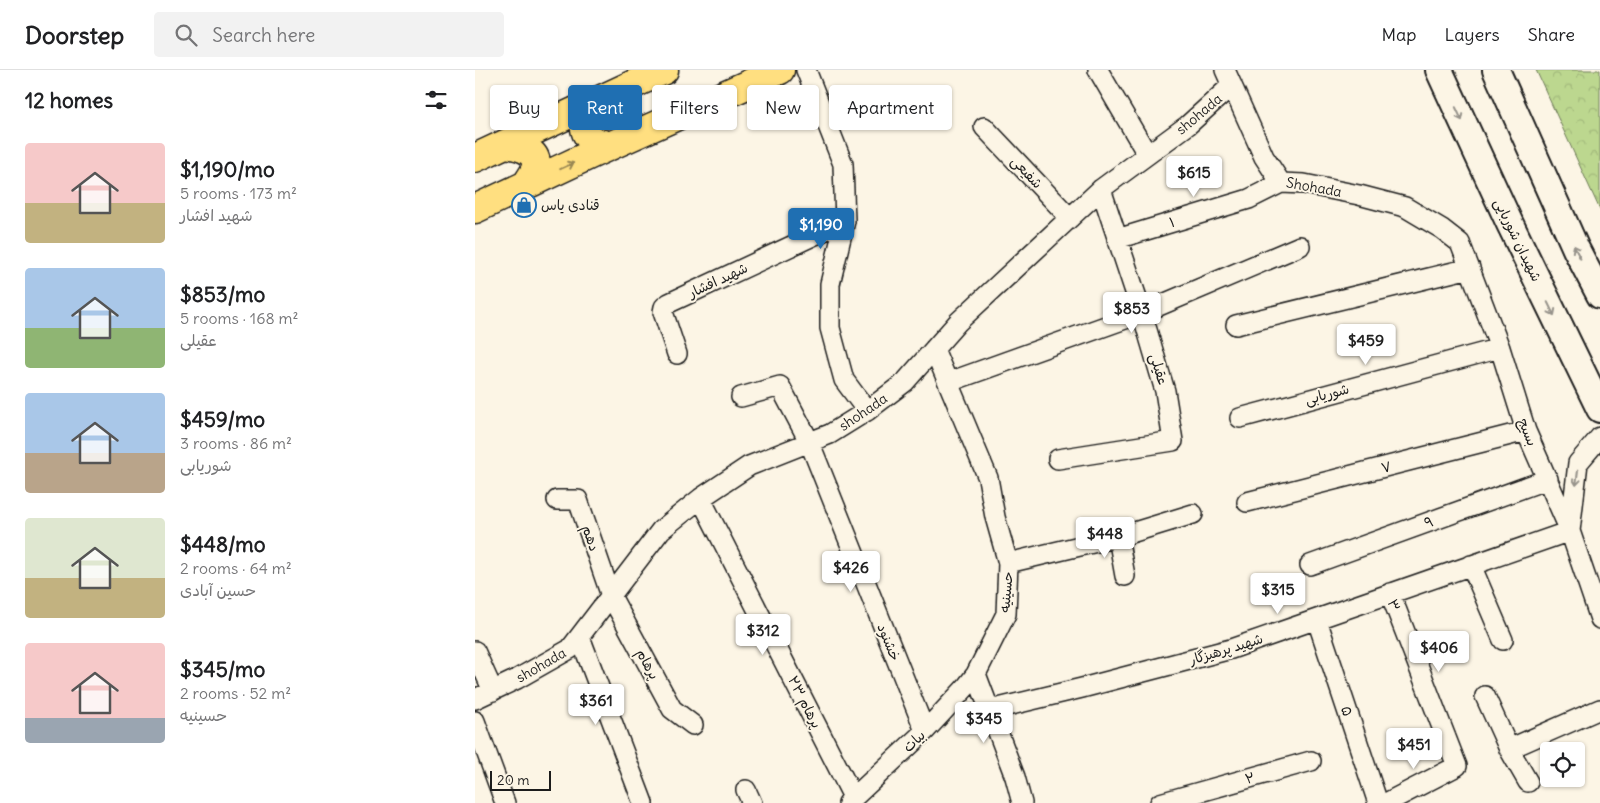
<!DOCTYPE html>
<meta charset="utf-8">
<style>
body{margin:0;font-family:Delius,"Playpen Sans Arabic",sans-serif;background:#f2f2f2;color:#202124;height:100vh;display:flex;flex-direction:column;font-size:19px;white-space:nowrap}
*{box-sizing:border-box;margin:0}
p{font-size:16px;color:#757577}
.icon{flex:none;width:28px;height:28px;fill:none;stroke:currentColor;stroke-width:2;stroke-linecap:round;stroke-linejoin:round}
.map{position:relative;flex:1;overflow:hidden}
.sheet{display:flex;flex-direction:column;background:#fff;width:475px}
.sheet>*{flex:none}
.banner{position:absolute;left:15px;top:15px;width:475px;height:45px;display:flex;gap:10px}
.buttons{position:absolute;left:1065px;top:672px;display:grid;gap:10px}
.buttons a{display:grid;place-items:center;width:45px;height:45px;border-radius:5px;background:#fff;box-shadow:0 1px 4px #0004;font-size:25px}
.scale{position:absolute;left:15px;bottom:12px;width:61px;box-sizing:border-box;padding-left:5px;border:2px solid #1c1c1c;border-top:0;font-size:14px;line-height:18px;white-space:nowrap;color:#1c1c1c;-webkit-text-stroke:4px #fcf5e5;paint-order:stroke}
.price{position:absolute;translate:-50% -42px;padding:0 11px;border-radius:5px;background:#fff;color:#222;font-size:16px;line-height:32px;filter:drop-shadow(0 1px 2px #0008)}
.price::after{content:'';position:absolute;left:50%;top:30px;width:15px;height:11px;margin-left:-8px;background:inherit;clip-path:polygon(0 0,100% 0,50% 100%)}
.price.current{background:#1f6fb2;color:#fff}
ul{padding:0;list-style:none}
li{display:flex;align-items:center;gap:15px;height:125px;padding:0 25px}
li span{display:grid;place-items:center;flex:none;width:140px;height:100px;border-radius:5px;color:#555}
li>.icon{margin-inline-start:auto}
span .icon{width:60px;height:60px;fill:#fffc;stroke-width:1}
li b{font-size:21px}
h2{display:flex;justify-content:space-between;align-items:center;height:60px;padding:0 25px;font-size:21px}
.chip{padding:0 18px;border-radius:5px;background:#fff;box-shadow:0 1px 4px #0004;font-size:18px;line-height:45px}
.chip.current{background:#1f6fb2;color:#fff}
header{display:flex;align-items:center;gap:30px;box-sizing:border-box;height:70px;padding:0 25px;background:#fff;border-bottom:1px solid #e0e0e0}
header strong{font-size:24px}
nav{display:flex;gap:28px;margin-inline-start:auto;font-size:18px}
.search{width:350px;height:45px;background:#f2f2f2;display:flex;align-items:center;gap:12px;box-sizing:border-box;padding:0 18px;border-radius:5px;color:#757577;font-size:19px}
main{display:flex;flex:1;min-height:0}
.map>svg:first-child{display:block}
</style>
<header>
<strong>Doorstep</strong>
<div class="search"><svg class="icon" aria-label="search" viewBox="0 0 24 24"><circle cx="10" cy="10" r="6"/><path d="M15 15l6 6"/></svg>Search here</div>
<nav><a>Map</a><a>Layers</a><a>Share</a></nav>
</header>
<main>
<section class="sheet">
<h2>12 homes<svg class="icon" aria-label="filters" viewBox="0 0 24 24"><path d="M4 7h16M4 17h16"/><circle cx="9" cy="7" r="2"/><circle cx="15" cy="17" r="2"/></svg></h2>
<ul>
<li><span style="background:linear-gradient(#f6c9c9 60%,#c2b280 0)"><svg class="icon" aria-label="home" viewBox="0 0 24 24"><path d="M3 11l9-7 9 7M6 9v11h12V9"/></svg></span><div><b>$1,190/mo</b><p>5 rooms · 173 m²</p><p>شهید افشار</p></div></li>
<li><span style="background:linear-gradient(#a9c7e8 60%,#8fb573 0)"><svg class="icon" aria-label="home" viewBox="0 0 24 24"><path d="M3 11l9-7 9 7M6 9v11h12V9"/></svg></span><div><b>$853/mo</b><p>5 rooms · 168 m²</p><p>عقیلی</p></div></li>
<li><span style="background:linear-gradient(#a9c7e8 60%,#b9a48a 0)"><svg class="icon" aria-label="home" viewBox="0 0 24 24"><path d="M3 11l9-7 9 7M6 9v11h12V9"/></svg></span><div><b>$459/mo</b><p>3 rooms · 86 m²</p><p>شوریابی</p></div></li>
<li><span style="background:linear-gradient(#dfe7d0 60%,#c2b280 0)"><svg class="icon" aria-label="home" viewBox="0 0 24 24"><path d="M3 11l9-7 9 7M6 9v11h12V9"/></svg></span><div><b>$448/mo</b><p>2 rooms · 64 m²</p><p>حسین آبادی</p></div></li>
<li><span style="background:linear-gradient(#f6c9c9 75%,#9aa5b1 0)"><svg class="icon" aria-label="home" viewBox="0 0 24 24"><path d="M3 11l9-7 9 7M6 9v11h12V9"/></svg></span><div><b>$345/mo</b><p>2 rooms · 52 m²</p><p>حسینیه</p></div></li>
</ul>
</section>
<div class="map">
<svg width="1125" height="733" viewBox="0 0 1125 733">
<defs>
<pattern id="forest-crowns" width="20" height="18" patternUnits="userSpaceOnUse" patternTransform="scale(1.25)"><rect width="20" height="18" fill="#bcd78f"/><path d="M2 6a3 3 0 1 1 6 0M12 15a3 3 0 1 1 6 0" fill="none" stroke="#a1b87b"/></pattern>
</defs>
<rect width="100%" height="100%" fill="#fcf5e5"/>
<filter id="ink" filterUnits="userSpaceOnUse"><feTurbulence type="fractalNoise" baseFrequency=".02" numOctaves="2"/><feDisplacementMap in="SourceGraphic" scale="10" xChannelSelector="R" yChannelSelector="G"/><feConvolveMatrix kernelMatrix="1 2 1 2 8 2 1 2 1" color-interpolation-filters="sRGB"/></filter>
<g filter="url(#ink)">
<path fill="url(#forest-crowns)" stroke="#6c7a56" d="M1061,0H1125V140Z"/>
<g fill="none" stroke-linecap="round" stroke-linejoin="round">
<defs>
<path id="street" d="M331,0L368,94L370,151L355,214V258L369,310L392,341
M623,0L672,84
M750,0L789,87L806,113L829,114L884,125L930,137L967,159L985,173L1025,278L1051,361L1095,461L1125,549
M509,57L595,148
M642,169L774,129L806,113
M761,255L995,198
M202,284L188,242L189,237L194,233L370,151
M474,312L667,243L825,176
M266,327L305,316L334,371L450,661
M765,348L1025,278
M583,389L698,371L690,321L667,243L626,119
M226,429L378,727
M82,430H103L136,526L197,639L218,655
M772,432L1051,361
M643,467L650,506
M533,493L643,467L718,444
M835,495L1073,409
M996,495L1028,570
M842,550L903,733
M105,567L168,733
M0,581L18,621
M501,604L540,707L547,733
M1010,626L1034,679L1053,712
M0,629L42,609L95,579L186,460L226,428L274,396L355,364L392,341L430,312L483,252L626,119L713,55L757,15
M515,640L607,618L756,579L1095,461L1103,393L1125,367
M0,651L30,733
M1034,679L1125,639
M271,720L277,733
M373,733L450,661L491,617L501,604L531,544L533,493L520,447L513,408L459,279
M685,733L836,691
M911,733L982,696L915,523"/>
<path id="secondary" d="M964,0L1035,154L1125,339
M1021,0L1101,179L1125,225"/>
<path id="primary" d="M115,33C110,46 104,63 120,71C125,74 131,74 135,76
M30,74C41,75 59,79 61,92C62,100 55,109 51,115
M0,88L189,0
M0,139L119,83L305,0"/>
</defs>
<use href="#street" stroke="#1c1c1c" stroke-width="22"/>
<use href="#secondary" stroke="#1c1c1c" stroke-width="30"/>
<use href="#primary" stroke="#1c1c1c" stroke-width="31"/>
<use href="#street" stroke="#fcf5e5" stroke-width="19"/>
<use href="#secondary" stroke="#fcf5e5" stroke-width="26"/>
<use href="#primary" stroke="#ffdf80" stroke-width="28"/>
</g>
<defs><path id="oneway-shaft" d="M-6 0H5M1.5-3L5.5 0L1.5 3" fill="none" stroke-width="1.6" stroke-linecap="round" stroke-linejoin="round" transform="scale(1.25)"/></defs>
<g stroke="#97938b">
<use href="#oneway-shaft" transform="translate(984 44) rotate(65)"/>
<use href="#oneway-shaft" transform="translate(1102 182) rotate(-117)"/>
<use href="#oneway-shaft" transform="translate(1076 239) rotate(64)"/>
<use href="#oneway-shaft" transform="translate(1102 408) rotate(97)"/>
</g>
<use stroke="#998753" href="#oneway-shaft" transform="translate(92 96) rotate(-25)"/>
</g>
<defs>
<symbol id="shop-ring" viewBox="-11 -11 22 22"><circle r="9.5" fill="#fcf5e5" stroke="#1f6fb2" stroke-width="1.5"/><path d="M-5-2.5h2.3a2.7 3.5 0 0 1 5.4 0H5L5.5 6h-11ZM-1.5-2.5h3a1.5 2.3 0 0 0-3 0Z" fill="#1f6fb2"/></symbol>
</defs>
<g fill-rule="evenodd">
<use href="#shop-ring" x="35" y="121" width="28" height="28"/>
</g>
<g text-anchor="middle" stroke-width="4" stroke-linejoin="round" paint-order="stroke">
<g font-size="14" fill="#1c1c1c" stroke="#fcf5e5">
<text transform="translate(724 44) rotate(-40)" y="5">shohada</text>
<text transform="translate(552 102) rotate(47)" y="5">شفیعی</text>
<text transform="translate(839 117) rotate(10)" y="5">Shohada</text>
<text transform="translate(697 152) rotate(-17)" y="5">۱</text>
<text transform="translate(1043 170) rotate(64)" y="5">شهیدان شوربایی</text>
<text transform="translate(243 210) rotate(-25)" y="5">شهید افشار</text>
<text transform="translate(684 299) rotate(73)" y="5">عقیلی</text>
<text transform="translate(852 324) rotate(-15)" y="5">شوریابی</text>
<text transform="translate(388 342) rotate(-34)" y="5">shohada</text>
<text transform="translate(1053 362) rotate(69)" y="5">بسیج</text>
<text transform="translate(911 397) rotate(-14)" y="5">۷</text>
<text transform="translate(954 452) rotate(-20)" y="5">۹</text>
<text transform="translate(116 468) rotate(71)" y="5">دهم</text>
<text transform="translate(531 522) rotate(-85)" y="5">حسینیه</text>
<text transform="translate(919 535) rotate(69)" y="5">۳</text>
<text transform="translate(414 572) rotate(68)" y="5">خشنود</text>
<text transform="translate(751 579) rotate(-17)" y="5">شهید پرهیزگار</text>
<text transform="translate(173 594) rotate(62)" y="5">پرهام</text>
<text transform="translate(66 595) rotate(-30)" y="5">shohada</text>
<text transform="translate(330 632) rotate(63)" y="5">پرهام ۲۳</text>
<text transform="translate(872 641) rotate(71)" y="5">۵</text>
<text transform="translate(439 671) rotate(-43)" y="5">بیات</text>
<text transform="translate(775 708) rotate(-16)" y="5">۲</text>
</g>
<g font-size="14" fill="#1c1c1c" stroke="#fcf5e5" text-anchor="start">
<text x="66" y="140">قنادی یاس</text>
</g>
</g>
</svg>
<div class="buttons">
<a><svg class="icon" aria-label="locate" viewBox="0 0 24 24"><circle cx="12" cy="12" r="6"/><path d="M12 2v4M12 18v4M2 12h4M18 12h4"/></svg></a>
</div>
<div class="scale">20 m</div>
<b class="price" style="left:719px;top:128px">$615</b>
<b class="price current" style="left:346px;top:180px">$1,190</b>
<b class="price" style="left:657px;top:264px">$853</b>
<b class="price" style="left:891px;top:296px">$459</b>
<b class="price" style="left:630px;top:489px">$448</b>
<b class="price" style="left:376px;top:523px">$426</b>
<b class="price" style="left:803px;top:545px">$315</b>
<b class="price" style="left:288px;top:586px">$312</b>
<b class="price" style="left:964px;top:603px">$406</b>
<b class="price" style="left:121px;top:656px">$361</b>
<b class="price" style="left:509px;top:674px">$345</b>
<b class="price" style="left:939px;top:700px">$451</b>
<div class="banner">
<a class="chip">Buy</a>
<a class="chip current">Rent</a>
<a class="chip">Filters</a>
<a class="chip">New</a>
<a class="chip">Apartment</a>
</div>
</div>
</main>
